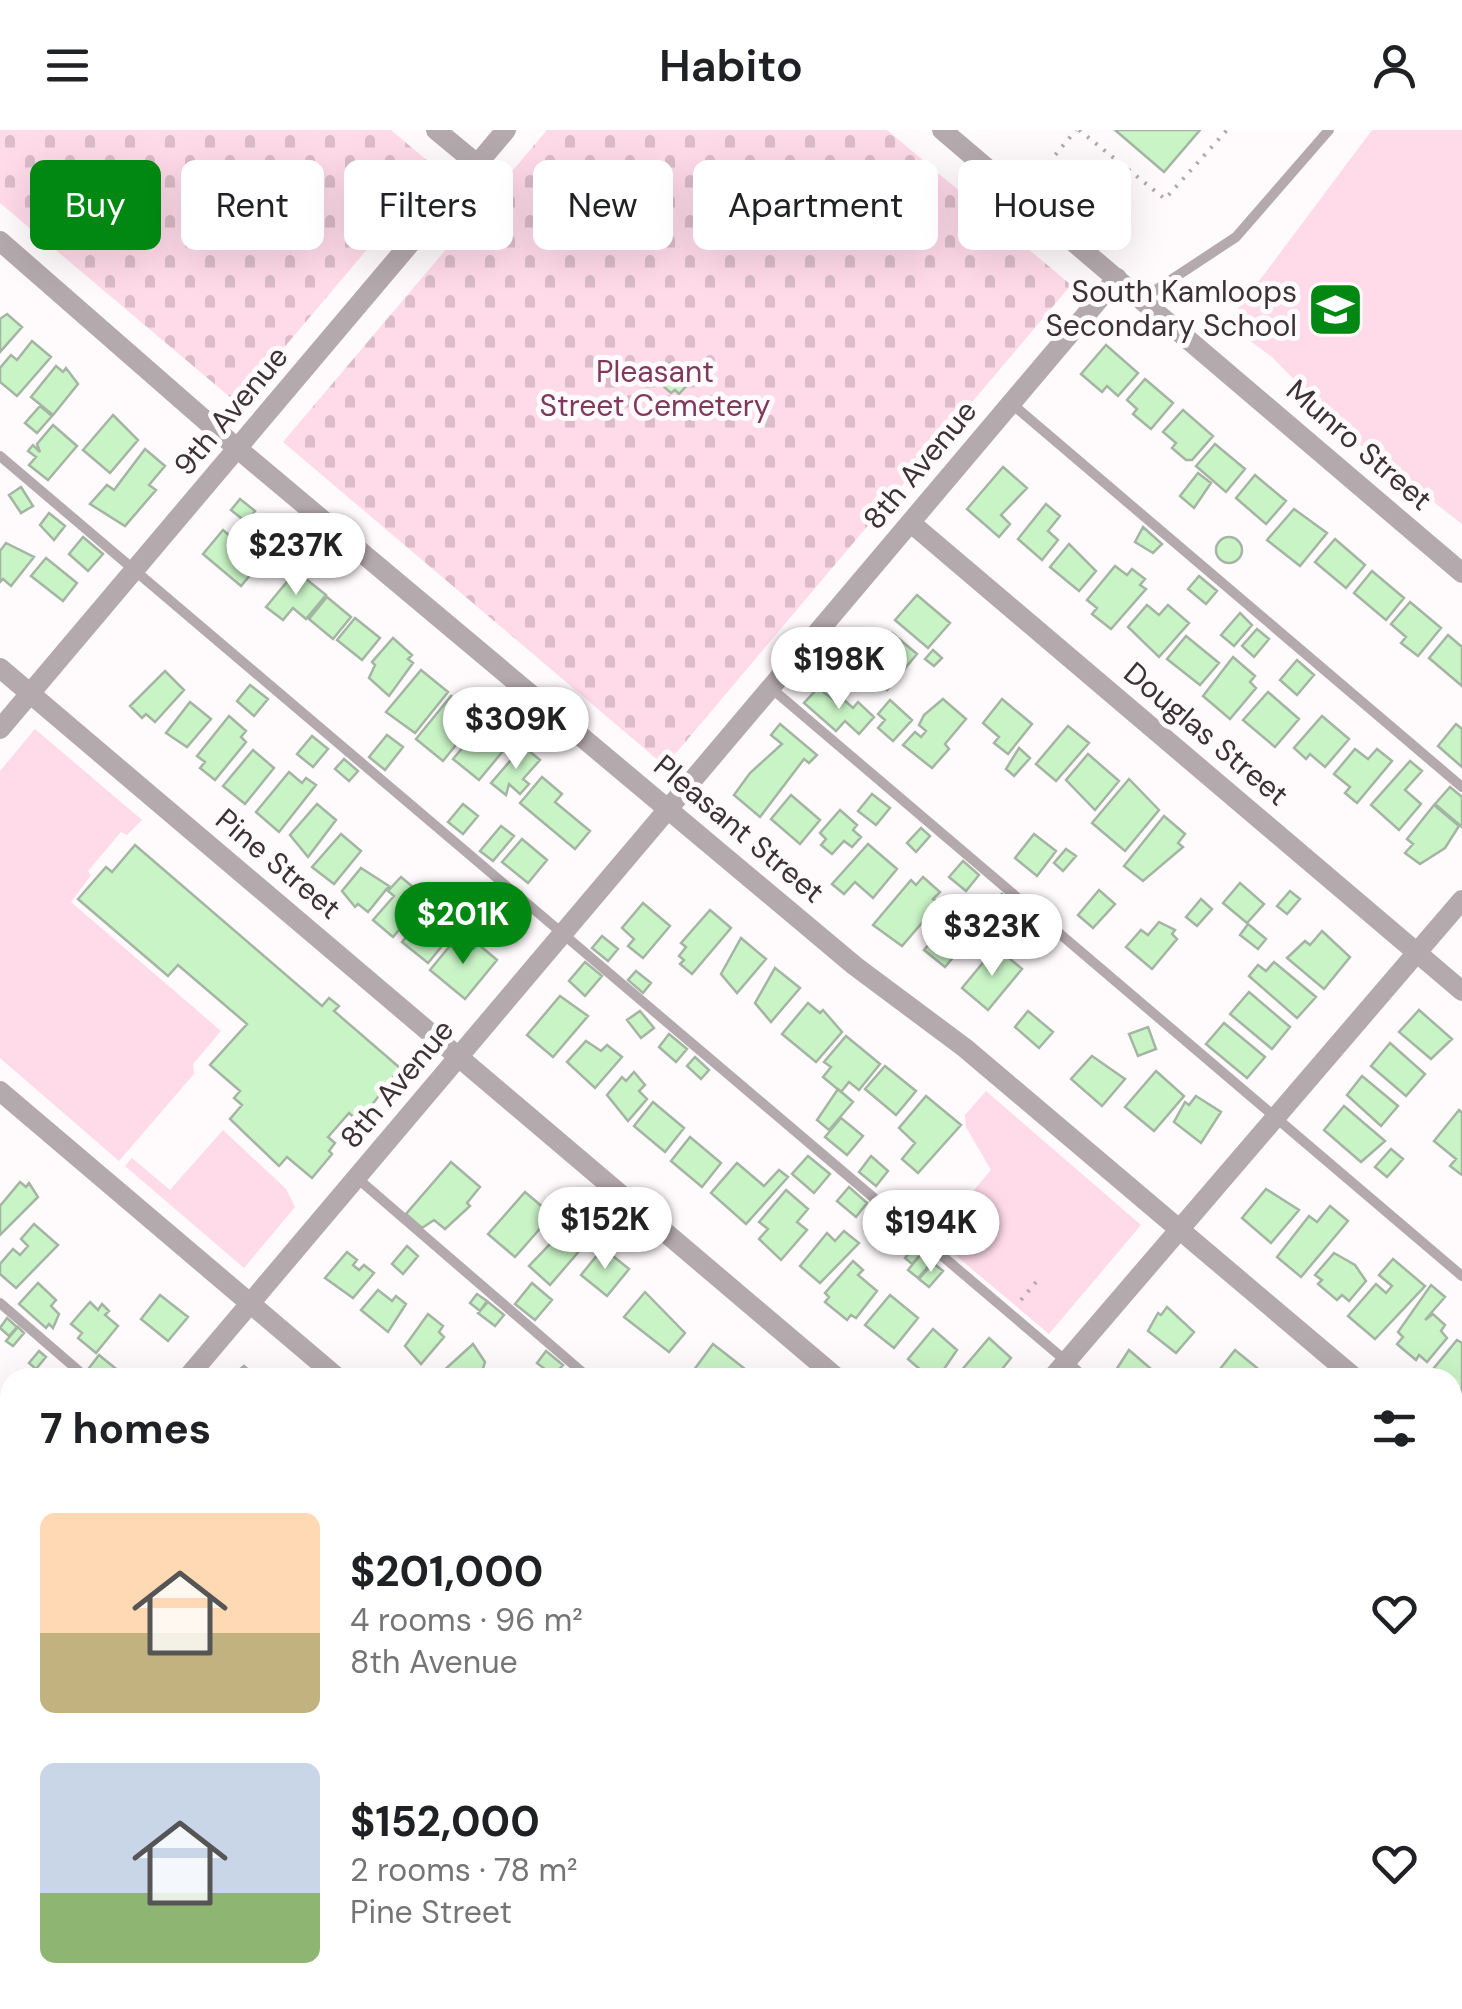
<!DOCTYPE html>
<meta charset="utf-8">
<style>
body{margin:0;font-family:"DM Sans",sans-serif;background:#f6f6f6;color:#202124;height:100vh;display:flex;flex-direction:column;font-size:38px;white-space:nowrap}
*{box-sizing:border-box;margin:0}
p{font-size:32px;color:#757577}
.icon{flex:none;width:55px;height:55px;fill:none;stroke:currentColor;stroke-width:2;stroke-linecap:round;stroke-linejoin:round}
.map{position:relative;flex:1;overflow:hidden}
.side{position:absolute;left:0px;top:1238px;width:1462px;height:642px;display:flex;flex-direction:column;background:#fff;border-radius:30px 30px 0 0;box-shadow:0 10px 40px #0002}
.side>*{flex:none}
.banner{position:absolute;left:30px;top:30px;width:1402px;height:90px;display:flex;gap:20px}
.price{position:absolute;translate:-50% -85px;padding:0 22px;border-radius:35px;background:#fff;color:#222;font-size:32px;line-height:65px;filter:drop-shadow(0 2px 5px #0008)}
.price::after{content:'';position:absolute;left:50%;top:60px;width:30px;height:22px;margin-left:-15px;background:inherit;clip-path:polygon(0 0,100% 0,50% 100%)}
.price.on{background:#008812;color:#fff}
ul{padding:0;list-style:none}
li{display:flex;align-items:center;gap:30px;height:250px;padding:0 40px}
li span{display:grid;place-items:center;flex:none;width:280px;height:200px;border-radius:15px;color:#555}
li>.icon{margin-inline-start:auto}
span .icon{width:120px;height:120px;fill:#fffc;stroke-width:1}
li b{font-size:42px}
h2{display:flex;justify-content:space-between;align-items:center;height:120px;padding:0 40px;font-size:42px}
.pill{padding:0 35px;border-radius:15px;background:#fff;box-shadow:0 10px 40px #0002;font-size:35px;line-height:90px}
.pill.on{background:#008812;color:#fff}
header{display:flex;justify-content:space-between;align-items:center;height:130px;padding:0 40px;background:#fff;font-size:45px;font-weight:600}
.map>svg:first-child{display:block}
</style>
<header><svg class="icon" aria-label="menu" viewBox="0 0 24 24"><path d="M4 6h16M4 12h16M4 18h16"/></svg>Habito<svg class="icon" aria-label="person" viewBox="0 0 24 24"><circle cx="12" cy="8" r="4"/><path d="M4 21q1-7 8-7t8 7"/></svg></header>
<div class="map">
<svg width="1462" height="1879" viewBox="0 0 1462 1879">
<defs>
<pattern id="cemetery-stones" width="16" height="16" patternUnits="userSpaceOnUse" patternTransform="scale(2.5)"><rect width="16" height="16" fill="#ffdae9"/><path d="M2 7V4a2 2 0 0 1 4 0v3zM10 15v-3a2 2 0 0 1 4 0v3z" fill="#dbbcc8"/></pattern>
</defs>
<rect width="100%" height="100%" fill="#fffafc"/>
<path fill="#ffdae9" d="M1372,0H1462V394L1351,308L1272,227L1227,194Z
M35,599L142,690L127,705L121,702L88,741L91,745L71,772L221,901L193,934L194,944L119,1031L0,928V641Z
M986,961L1141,1095L1049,1204L934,1107L991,1040L966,997L965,985Z
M223,1000L286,1059L295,1077L244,1138L125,1036L132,1028L170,1060Z"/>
<path fill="url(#cemetery-stones)" d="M0,0H391L436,38L237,273L0,73Z
M547,0H887L1071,155L665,636L283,312Z"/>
<path fill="#c9f4c6" stroke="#a5b5a4" stroke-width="2.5" d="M1115,0H1200L1164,42Z
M7,184L22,197L0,222V189Z
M32,211L51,227L17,266L0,252V238L11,225L17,230Z
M1106,215L1138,243L1118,266L1107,256L1102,262L1081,244Z
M670,233L690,252L679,264L675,260L671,263L655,249Z
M56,236L63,242L66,238L78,254L53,285L31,267Z
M1145,249L1173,273L1151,299L1133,284L1137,279L1127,270Z
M40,276L52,286L37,303L25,293Z
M1183,280L1213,306L1192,330H1186L1172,318L1176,313L1163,302Z
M113,285L138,310L110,343L83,320Z
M53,295L77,316L48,350L29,335L36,327L28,321L33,315L40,322L37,314Z
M1215,314L1245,339L1226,362L1196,336Z
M145,319L165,336L149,355L156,360L125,396L90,374L107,355L114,360Z
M1003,337L1027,358L1001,385L1010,394L999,407L967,379Z
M1198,343L1211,353L1194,378L1180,366Z
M1255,345L1286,371L1266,394L1236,368Z
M21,357L33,376L21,383L9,365Z
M240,369L255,381L246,392L231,380Z
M1046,374L1060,386L1048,401L1058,410L1042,430L1018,409Z
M1294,379L1327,403L1300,436L1267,410Z
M49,383L65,396L54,410L40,395Z
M1143,397L1162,414L1153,423L1135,412Z
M223,400L261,432L241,456L203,424Z
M1216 420a13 13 0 1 1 26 0a13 13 0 1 1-26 0Z
M83,407L103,424L88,441L69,424Z
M284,408L306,426L290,444L268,427Z
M1335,409L1365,435L1346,458L1315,432Z
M6,413L34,427L11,456L3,449L0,452V421Z
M1069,414L1096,441L1079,461L1050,437Z
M46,428L77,453L63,471L31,446Z
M1115,436L1127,445L1132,439L1145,449L1140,455L1146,459L1111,499L1092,484L1097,478L1087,470Z
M296,441L326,465L306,489L293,478L283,490L266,477Z
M1372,441L1404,468L1386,490L1354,463Z
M1199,446L1217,461L1206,474L1188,459Z
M917,465L950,493L928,518L895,490Z
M327,467L351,487L333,509L309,489Z
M1410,472L1441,498L1418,526L1401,513L1406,507L1391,494Z
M1147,475L1159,485L1168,475L1189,493L1159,527L1128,497Z
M1240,483L1252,495L1234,516L1221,505Z
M355,488L380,508L362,530L337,510Z
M1257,499L1269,509L1254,527L1242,516Z
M892,503L917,524L887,560L862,538Z
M1448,505L1462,517V556L1429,528Z
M1186,506L1219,533L1200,555L1167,529Z
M393,508L412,525L408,529L413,533L389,566L369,548L375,535L372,532Z
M933,520L942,528L934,536L925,529Z
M1233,527L1255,546L1250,552L1256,558L1230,589L1203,566Z
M1297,530L1314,545L1297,565L1280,550Z
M421,540L448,562L415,603L386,582Z
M165,541L184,560L155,592L146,584L142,588L130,576Z
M250,555L268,569L254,586L237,571Z
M818,558L839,574L843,569L853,578L858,572L874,587L859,604L845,591L836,601L804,573Z
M1268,562L1299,589L1275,617L1243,590Z
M451,566L464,577L458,584L472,595L443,631L416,609Z
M943,569L966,589L945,614L949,619L932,638L903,615L915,602L921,607L926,601L919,595L924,585Z
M1002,569L1032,594L1008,624L994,613L999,607L983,593Z
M890,570L912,590L893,611L878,598L885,590L878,584Z
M190,572L211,589L187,617L166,603Z
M229,586L246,601L241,607L246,612L215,650L200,638L205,632L197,626Z
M1322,586L1349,609L1325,637L1310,624L1306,629L1294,618Z
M483,594L508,615L479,650L453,629Z
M780,594L817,625L809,633L804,629L760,687L734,665L750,643L782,614L771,605Z
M1456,594L1462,599V637L1438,616Z
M1068,596L1089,613L1056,651L1036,634Z
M387,605L403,617L385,640L369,627Z
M312,606L328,619L313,637L297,624Z
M523,616L540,630L523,649L529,654L520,664L509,654L506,665L491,653Z
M1019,618L1030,628L1014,646L1006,639Z
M1355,619L1368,629L1377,619L1392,631L1357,673L1345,663L1350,657L1334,644Z
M253,620L274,638L245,674L223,656Z
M1088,624L1119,651L1095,680L1066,650Z
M344,629L358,641L349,651L335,639Z
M1410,631L1422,641L1405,660L1421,674L1399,700L1371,675Z
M289,642L302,653L306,648L316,655L279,702L256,682Z
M542,647L562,664L555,672L590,701L575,719L520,673Z
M1129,649L1159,680L1125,721L1092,693Z
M1450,657L1462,667V697L1435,674Z
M872,664L890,678L876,695L858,681Z
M791,665L820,690L800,714L771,689Z
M317,674L336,690L308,727L290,705Z
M463,674L478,686L463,704L448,692Z
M1434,675L1459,696L1445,718L1420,734L1405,723L1413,714L1407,709Z
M840,680L857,695L853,700L861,707L852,717L844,711L832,724L821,715L826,709L820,703Z
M1164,686L1185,704L1178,713L1183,717L1143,751L1124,736Z
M501,696L514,706L493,731L480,721Z
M921,698L930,706L916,722L907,713Z
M341,704L361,721L334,754L312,737Z
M1034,704L1056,721L1037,746L1015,728Z
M522,709L547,730L528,753L502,732Z
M868,714L897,739L873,768L855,752L844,764L832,754Z
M135,715L322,876L329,868L339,876L334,881L400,938L359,992L349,983L328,1007L335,1013L329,1021L332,1024L312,1048L287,1027L279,1036L230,989L242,975L234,968L240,961L210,935L247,894L178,835L168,846L78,769L106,737L112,742Z
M1066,719L1076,726L1063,741L1054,733Z
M963,731L979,745L966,761L949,747Z
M361,738L389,756L368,782L358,774L355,777L342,761Z
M401,747L426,768L393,807L373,790L394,766L388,761Z
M923,747L940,762L933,769L939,773L902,816L873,795L911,750L916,755Z
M1240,753L1264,774L1247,793L1223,773Z
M1099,760L1115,774L1093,798L1078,785Z
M1290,761L1300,769L1287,784L1277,776Z
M444,762L452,768L455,763L470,782L428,833L402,812Z
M1002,764L1014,780L1003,788L990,773Z
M1201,769L1212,779L1197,796L1186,787Z
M485,770L494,778L488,786L478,778Z
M643,773L670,796L643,828L628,816L634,809L622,798Z
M710,780L731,798L692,844L680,834L684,830L679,826L686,817L681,813Z
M1017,787L1028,798L1019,807L1008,796Z
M952,788L972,805L945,837L924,820Z
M1159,792L1175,800L1172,804L1177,809L1152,839L1126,817L1141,800L1148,805Z
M1248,794L1266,809L1258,819L1240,805Z
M1322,801L1350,827L1324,859L1287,828L1305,811L1310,815Z
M458,806L473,819L478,814L497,830L465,869L430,840Z
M602,806L618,819L608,831L592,818Z
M741,808L766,829L737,863L721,844Z
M996,817L1022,839L988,880L962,858Z
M585,832L602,846L585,866L569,851Z
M1274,832L1316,867L1297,888L1249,846L1258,835L1266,841Z
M775,838L800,858L771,892L755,873Z
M636,841L651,853L643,863L628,850Z
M1249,862L1290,897L1272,919L1230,884Z
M560,866L588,886L553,927L527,905Z
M808,873L820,883L823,880L842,902L816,932L782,904Z
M1419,880L1452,909L1431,929L1399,902Z
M640,881L654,898L641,908L627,890Z
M1028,881L1053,902L1039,918L1015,897Z
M1224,893L1265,927L1247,948L1206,914Z
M1148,897L1156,919L1138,926L1129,904Z
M669,904L687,919L676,932L659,917Z
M846,906L880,934L859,960L849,952L841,962L823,947L831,937L824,932Z
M586,911L601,921L607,915L622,927L595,958L567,932Z
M1390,913L1425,944L1406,966L1371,936Z
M1092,926L1125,949L1102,976L1071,949Z
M695,927L709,940L701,949L687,936Z
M885,936L916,961L896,985L865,959Z
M1156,941L1184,966L1154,1001L1125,977Z
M634,942L645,955L639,961L647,969L628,991L607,965L622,947L626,951Z
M1362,946L1398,976L1381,996L1347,965Z
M838,959L853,972L829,1000L817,990Z
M926,966L961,995L918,1043L902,1029L915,1013L899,998Z
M1196,966L1221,982L1201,1013L1174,992L1185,972L1189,975Z
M653,972L684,998L665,1022L634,996Z
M1344,976L1385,1011L1361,1032L1324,1000Z
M1459,980L1462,983V1045L1450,1036L1456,1029L1434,1011Z
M841,988L863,1006L847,1025L825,1007Z
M690,1007L721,1033L702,1057L671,1031Z
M1391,1019L1403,1029L1387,1047L1375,1037Z
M808,1026L830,1044L814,1063L792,1044Z
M871,1026L888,1041L876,1056L859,1042Z
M451,1032L480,1057L467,1073L470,1076L445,1099L434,1090L422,1098L406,1084Z
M737,1033L764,1056L779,1040L788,1047L746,1094L711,1063Z
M20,1052L26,1057L29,1053L38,1067L0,1105V1076Z
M849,1057L867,1073L856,1087L837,1071Z
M1266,1059L1299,1080L1271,1113L1242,1088Z
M786,1060L808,1079L797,1092L807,1100L781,1130L759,1109L768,1099L759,1092Z
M525,1062L552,1085L515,1127L488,1104Z
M1330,1076L1348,1091L1301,1147L1277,1127L1309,1086L1317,1092Z
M572,1091L588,1105L587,1112L550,1155L529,1136Z
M34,1094L58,1115L16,1158L0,1144V1134L13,1119L20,1125L28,1116L21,1109Z
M844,1101L859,1113L820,1153L800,1136L827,1103L835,1111Z
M407,1116L418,1126L403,1144L392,1134Z
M603,1118L629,1139L607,1166L581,1145Z
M913,1119L920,1125L912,1134L905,1128Z
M347,1122L357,1130L353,1135L359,1140L364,1135L374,1143L353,1168L325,1148Z
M922,1123L932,1132L918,1148L908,1140Z
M1334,1123L1355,1135L1366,1151L1349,1171L1342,1165L1337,1170L1318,1154L1322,1150L1315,1145Z
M1393,1129L1425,1156L1375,1209L1348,1186L1376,1154L1386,1163L1392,1156L1379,1145Z
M853,1131L863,1140L858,1145L877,1161L856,1188L851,1185L847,1190L825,1172L829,1167L825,1163Z
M933,1133L943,1141L929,1157L919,1149Z
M38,1153L56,1170L51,1176L59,1184L53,1198L49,1194L46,1198L19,1174Z
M532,1153L552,1170L535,1190L515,1174Z
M1431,1155L1445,1167L1425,1190L1433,1184L1445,1195L1441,1201L1447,1208L1427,1232L1419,1225L1416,1230L1397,1214L1403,1207L1398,1202Z
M378,1160L392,1171L396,1166L406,1174L388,1202L361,1180Z
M645,1162L685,1203L669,1222L624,1187Z
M477,1164L487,1171L480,1181L470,1173Z
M160,1165L188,1187L168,1211L141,1189Z
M890,1165L918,1188L894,1218L865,1195Z
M90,1172L98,1180L102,1174L109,1181L105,1185L118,1196L96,1223L78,1208L82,1203L71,1194Z
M488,1172L504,1185L495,1196L478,1183Z
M1167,1177L1194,1202L1176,1223L1148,1201L1158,1183L1161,1185Z
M428,1184L443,1196L439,1202L444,1207L421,1234L405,1216Z
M7,1188L17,1197L9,1206L0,1198Z
M18,1197L24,1203L13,1216L6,1211Z
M933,1199L957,1220L938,1248H930L908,1229Z
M989,1208L1011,1228L995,1248H955Z
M1457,1210L1462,1213V1262L1452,1248L1434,1238Z
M473,1214L485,1232L480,1248H446L441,1243Z
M713,1214L745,1239L738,1248H688Z
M1129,1220L1158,1245L1159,1248H1120L1114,1243Z
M1235,1220L1257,1238L1249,1248H1213Z
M39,1221L46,1227L36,1239L29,1233Z
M546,1221L563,1235L551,1248H540L546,1240L537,1233Z
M99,1225L115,1238L107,1248L89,1238Z
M244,1236L258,1248L232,1246Z
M3,1268L10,1274V1321L0,1313Z
M1456,1414L1462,1419V1464L1457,1470L1452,1466Z
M1452,1509L1462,1517L1452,1535Z
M8,1570L10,1571V1592L0,1584Z
M1462,1599V1621L1452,1611Z
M0,1609L10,1617V1626L0,1638Z
M10,1632V1653L7,1656L0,1643Z
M1462,1632V1671L1452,1662V1643Z
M0,1667L10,1675L0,1691Z
M10,1702V1743L9,1744L0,1736V1713Z
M131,1870H173L165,1879H141Z
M177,1870H212L204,1879H170Z
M233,1870L244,1879H223Z
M298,1870H315L322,1875L303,1879L296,1873Z
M355,1870H380L373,1879H355L351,1876Z
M438,1870H484L476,1879H430Z
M702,1870H759L747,1879H695Z
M794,1870H803L814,1879H786Z
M907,1870H945L937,1879H899Z
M963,1870H973L983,1879H955Z
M1170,1870H1211L1203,1879H1163Z"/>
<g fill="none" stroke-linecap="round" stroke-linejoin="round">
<path stroke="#b2abae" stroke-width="4" stroke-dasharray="2.5 8" stroke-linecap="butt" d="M1079,0L1165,69L1227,0
M1042,41L1076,0
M1021,1170L1036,1152"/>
<path stroke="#b4a9ad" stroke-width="10" d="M1142,169L1236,107L1329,0
M1012,274L1462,657
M0,326L1086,1248
M771,558L1462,1146
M357,1048L589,1248
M0,1173L87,1248
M1452,1558L1462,1566
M0,1598L10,1607
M320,1870L331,1879
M827,1870L837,1879
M1331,1870L1342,1879"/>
<path stroke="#b4a9ad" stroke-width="20" d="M436,0L477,34
M942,0L1462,443
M0,111L238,319L855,836L965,918L1355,1248
M911,393L1462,861
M0,538L837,1248
M0,599L506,0
M0,961L338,1248
M187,1248L1117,148
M1052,1248L1462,770
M1452,1329L1462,1337
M0,1467L10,1455
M1452,1768L1462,1776
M0,1806L10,1814
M76,1870L86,1879
M1075,1870L1086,1879
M518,1879L525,1870"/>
<path stroke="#918288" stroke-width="25" d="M0,1377L10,1386
M1452,1808L1462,1797
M583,1870L593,1879
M1392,1879L1400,1870"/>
</g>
<defs>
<symbol id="school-square" viewBox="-11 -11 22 22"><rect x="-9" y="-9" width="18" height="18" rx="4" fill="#008812" stroke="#fffafc"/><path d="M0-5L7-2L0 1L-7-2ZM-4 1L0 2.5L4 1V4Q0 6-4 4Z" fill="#fff"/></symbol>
</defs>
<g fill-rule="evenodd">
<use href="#school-square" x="1304" y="148" width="63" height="63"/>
</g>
<g text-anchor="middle" stroke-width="10" stroke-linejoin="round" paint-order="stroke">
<g font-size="30" fill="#3c3236" stroke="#fffafc" text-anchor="end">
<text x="1297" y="172">South Kamloops<tspan x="1297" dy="34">Secondary School</tspan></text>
</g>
<g font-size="30" fill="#7f395b" stroke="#fffafc">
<text x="655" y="252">Pleasant<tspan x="655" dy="34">Street Cemetery</tspan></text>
</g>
<g font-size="30" fill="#3c3236" stroke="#fffafc">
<text transform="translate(231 281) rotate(-50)" y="10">9th Avenue</text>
<text transform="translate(1359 315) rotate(41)" y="10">Munro Street</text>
<text transform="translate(920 335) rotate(-50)" y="10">8th Avenue</text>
<text transform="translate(1206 604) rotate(40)" y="10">Douglas Street</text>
<text transform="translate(739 699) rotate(40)" y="10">Pleasant Street</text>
<text transform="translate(278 734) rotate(40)" y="10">Pine Street</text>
<text transform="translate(397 954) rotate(-50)" y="10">8th Avenue</text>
</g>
</g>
</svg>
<b class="price" style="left:296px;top:468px">$237K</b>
<b class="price" style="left:839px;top:582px">$198K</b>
<b class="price" style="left:516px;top:642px">$309K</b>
<b class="price on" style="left:463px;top:837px">$201K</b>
<b class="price" style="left:992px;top:849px">$323K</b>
<b class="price" style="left:605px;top:1142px">$152K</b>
<b class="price" style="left:931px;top:1145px">$194K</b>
<div class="banner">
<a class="pill on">Buy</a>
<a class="pill">Rent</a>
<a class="pill">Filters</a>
<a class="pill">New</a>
<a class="pill">Apartment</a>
<a class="pill">House</a>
</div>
<section class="side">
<h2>7 homes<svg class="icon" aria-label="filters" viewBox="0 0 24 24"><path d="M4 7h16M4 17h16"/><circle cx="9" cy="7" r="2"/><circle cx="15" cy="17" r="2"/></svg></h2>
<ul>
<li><span style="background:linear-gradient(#ffd9b3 60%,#c2b280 0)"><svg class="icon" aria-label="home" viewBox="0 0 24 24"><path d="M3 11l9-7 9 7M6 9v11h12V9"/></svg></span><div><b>$201,000</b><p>4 rooms · 96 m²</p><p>8th Avenue</p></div><svg class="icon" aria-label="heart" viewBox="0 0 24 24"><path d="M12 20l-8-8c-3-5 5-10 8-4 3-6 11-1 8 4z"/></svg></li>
<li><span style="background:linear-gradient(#c9d6e8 65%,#8fb573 0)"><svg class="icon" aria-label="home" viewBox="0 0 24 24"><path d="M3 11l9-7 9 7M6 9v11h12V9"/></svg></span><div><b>$152,000</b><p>2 rooms · 78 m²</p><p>Pine Street</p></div><svg class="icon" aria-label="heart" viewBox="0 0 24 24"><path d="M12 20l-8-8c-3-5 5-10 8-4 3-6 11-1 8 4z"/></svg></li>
</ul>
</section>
</div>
